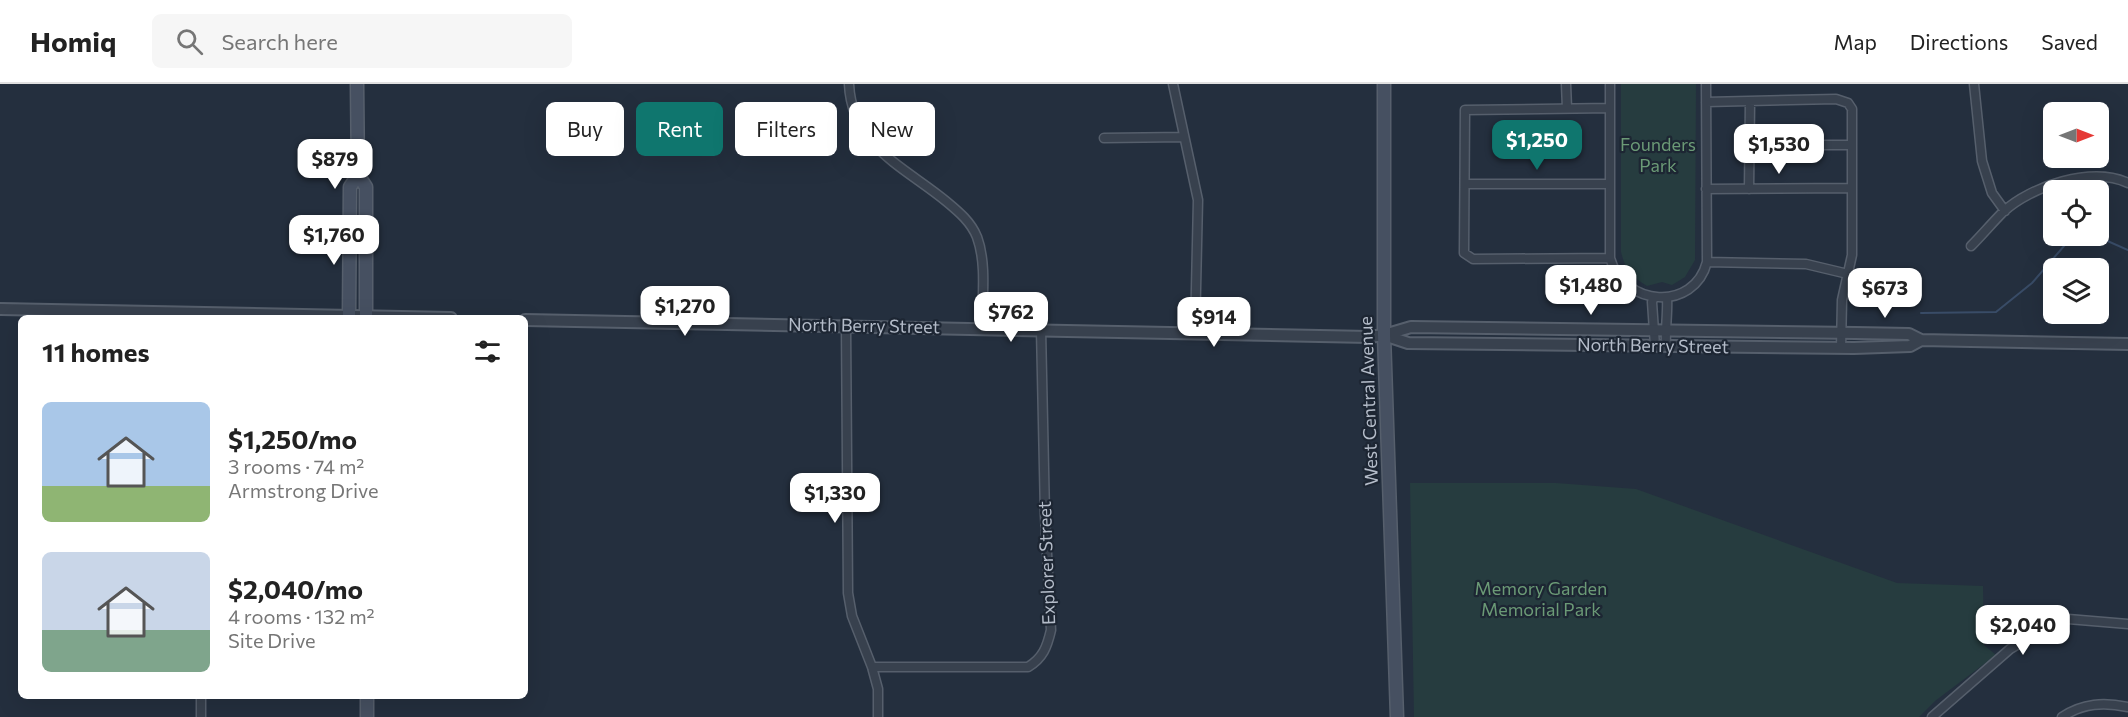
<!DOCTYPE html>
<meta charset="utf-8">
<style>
body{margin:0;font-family:Commissioner,sans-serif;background:#f6f6f6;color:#222;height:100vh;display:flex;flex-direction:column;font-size:22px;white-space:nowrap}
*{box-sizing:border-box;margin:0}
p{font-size:20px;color:#767676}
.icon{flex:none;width:33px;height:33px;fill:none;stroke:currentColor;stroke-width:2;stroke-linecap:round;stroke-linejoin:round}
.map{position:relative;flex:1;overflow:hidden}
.panel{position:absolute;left:18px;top:231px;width:510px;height:384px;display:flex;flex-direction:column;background:#fff;border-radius:9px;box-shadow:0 6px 24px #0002}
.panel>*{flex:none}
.hud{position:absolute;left:546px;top:18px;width:570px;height:54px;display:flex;gap:12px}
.needle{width:39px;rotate:90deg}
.fabs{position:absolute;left:2043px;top:18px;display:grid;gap:12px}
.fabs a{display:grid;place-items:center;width:66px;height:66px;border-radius:9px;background:#fff;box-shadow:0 6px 24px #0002;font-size:30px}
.price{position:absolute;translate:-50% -51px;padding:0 14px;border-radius:12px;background:#fff;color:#222;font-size:20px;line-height:39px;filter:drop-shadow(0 2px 3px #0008)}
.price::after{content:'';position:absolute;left:50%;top:36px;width:18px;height:14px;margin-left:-9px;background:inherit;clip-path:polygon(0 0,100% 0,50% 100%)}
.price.on{background:#0f766e;color:#fff}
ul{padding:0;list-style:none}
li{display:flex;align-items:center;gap:18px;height:150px;padding:0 24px}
li span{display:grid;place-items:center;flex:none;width:168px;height:120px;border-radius:9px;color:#555}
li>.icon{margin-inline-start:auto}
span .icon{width:72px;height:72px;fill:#fffc;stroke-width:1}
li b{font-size:26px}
h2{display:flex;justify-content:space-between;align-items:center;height:72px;padding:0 24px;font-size:26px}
.pill{padding:0 21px;border-radius:9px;background:#fff;box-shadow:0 6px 24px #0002;font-size:21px;line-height:54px}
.pill.on{background:#0f766e;color:#fff}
header{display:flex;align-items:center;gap:36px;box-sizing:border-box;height:84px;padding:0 30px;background:#fff;border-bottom:2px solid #e0e0e0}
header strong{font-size:28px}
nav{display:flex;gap:33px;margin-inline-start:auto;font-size:21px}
.search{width:420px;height:54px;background:#f6f6f6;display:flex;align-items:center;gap:15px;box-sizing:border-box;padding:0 21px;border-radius:9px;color:#767676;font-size:22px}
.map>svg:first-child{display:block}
</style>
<header>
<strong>Homiq</strong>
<div class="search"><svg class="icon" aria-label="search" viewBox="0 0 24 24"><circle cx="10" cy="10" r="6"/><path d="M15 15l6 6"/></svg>Search here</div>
<nav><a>Map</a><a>Directions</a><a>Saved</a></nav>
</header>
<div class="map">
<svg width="2128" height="633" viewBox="0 0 2128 633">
<rect width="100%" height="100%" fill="#242f3e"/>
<path fill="#263c3f" d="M1621,0H1696L1695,176L1685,193L1672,201L1662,198L1647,202C1632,193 1625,185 1621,168Z
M1410,399H1556L1636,405L1897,499L1983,502L1984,561L1996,571L1935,617L1919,633H1414Z"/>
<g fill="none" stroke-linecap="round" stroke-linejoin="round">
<path stroke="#394c67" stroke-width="2" d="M1921,229L1996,228L2032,199L2071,154L2103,155L2128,166"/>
<defs>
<path id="minor" d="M849,0C852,63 905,83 947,118C959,128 971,138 977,153C987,180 982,215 982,244
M1173,0L1198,116L1195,249
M1566,0L1567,24
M1610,0V174C1624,223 1694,228 1707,178L1706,0
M1974,0L1982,77L1992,109L2005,127
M1706,18L1836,15L1848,19L1852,25V171L1842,216L1841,264
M1610,24L1465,26L1464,169L1473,175L1610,174
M1104,54L1184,53
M1749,61H1852
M1465,100H1610
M1706,105L1852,104
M1749,105L1750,18
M1971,162C1982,151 1992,139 2003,128C2031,102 2092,82 2128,99
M1707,178L1806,180L1848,190
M1654,213L1652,218L1655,262
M846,242L848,509L852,532L872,583L878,605V633
M1666,262C1665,245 1668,229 1667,213
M872,583H1028C1043,574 1047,563 1051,546L1045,431L1041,245
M201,612V633
M1932,633L2010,565L2039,548L2068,535L2128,540
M2062,633C2083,619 2104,618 2128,623"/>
<path id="tertiary" d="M0,225L451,234
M525,236L1369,253L1384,251L1411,243L1856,249L1909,250L1921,256L2128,260
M1384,251L1408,259L1854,264L1910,262L1921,256"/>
<path id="secondary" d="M357,0L358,91L366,103V234
M1384,0V251L1397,633
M349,234L350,103L358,91
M367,612V633"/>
</defs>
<use href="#minor" stroke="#565f6c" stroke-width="11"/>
<use href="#tertiary" stroke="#565f6c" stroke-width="14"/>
<use href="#secondary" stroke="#565f6c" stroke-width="15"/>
<use href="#minor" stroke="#38414e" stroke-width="8"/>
<use href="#tertiary" stroke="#38414e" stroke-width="10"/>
<use href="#secondary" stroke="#465061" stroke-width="12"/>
</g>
<g text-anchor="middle" stroke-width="4.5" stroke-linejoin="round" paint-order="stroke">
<g font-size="18" fill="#6b9a76" stroke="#1d2633">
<text x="1658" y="67">Founders<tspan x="1658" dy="21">Park</tspan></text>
<text x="1541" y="511">Memory Garden<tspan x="1541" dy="21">Memorial Park</tspan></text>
</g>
<g font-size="18" fill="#b4bcc9" stroke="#1d2633">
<text transform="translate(864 242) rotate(1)" y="6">North Berry Street</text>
<text transform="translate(1653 262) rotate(1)" y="6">North Berry Street</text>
<text transform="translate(1369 317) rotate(-92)" y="6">West Central Avenue</text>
<text transform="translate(1047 479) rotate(-92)" y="6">Explorer Street</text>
</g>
</g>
</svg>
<div class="fabs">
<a><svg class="needle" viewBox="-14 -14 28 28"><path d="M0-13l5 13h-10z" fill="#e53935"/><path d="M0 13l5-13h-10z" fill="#767676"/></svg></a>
<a><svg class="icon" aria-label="locate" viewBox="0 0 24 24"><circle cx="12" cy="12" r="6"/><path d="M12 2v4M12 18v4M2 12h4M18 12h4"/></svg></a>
<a><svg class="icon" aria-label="layers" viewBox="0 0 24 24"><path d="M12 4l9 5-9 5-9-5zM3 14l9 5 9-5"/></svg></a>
</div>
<b class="price on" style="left:1537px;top:87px">$1,250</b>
<b class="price" style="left:1779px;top:91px">$1,530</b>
<b class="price" style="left:335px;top:106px">$879</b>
<b class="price" style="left:334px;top:182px">$1,760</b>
<b class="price" style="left:1591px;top:232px">$1,480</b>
<b class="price" style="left:1885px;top:235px">$673</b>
<b class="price" style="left:685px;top:253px">$1,270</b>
<b class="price" style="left:1011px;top:259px">$762</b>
<b class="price" style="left:1214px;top:264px">$914</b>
<b class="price" style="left:835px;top:440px">$1,330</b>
<b class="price" style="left:2023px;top:572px">$2,040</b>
<div class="hud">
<a class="pill">Buy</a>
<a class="pill on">Rent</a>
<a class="pill">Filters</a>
<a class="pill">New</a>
</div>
<section class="panel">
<h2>11 homes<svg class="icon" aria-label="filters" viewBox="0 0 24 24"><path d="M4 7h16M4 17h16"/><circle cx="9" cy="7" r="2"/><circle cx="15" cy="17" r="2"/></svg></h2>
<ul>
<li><span style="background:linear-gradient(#a9c7e8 70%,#8fb573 0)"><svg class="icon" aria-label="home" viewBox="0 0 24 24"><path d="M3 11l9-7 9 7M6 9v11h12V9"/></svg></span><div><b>$1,250/mo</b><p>3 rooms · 74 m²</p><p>Armstrong Drive</p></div></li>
<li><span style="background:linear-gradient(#c9d6e8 65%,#7fa58c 0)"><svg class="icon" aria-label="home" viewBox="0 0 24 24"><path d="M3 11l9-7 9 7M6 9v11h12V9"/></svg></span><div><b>$2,040/mo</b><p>4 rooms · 132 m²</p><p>Site Drive</p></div></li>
</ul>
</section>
</div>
